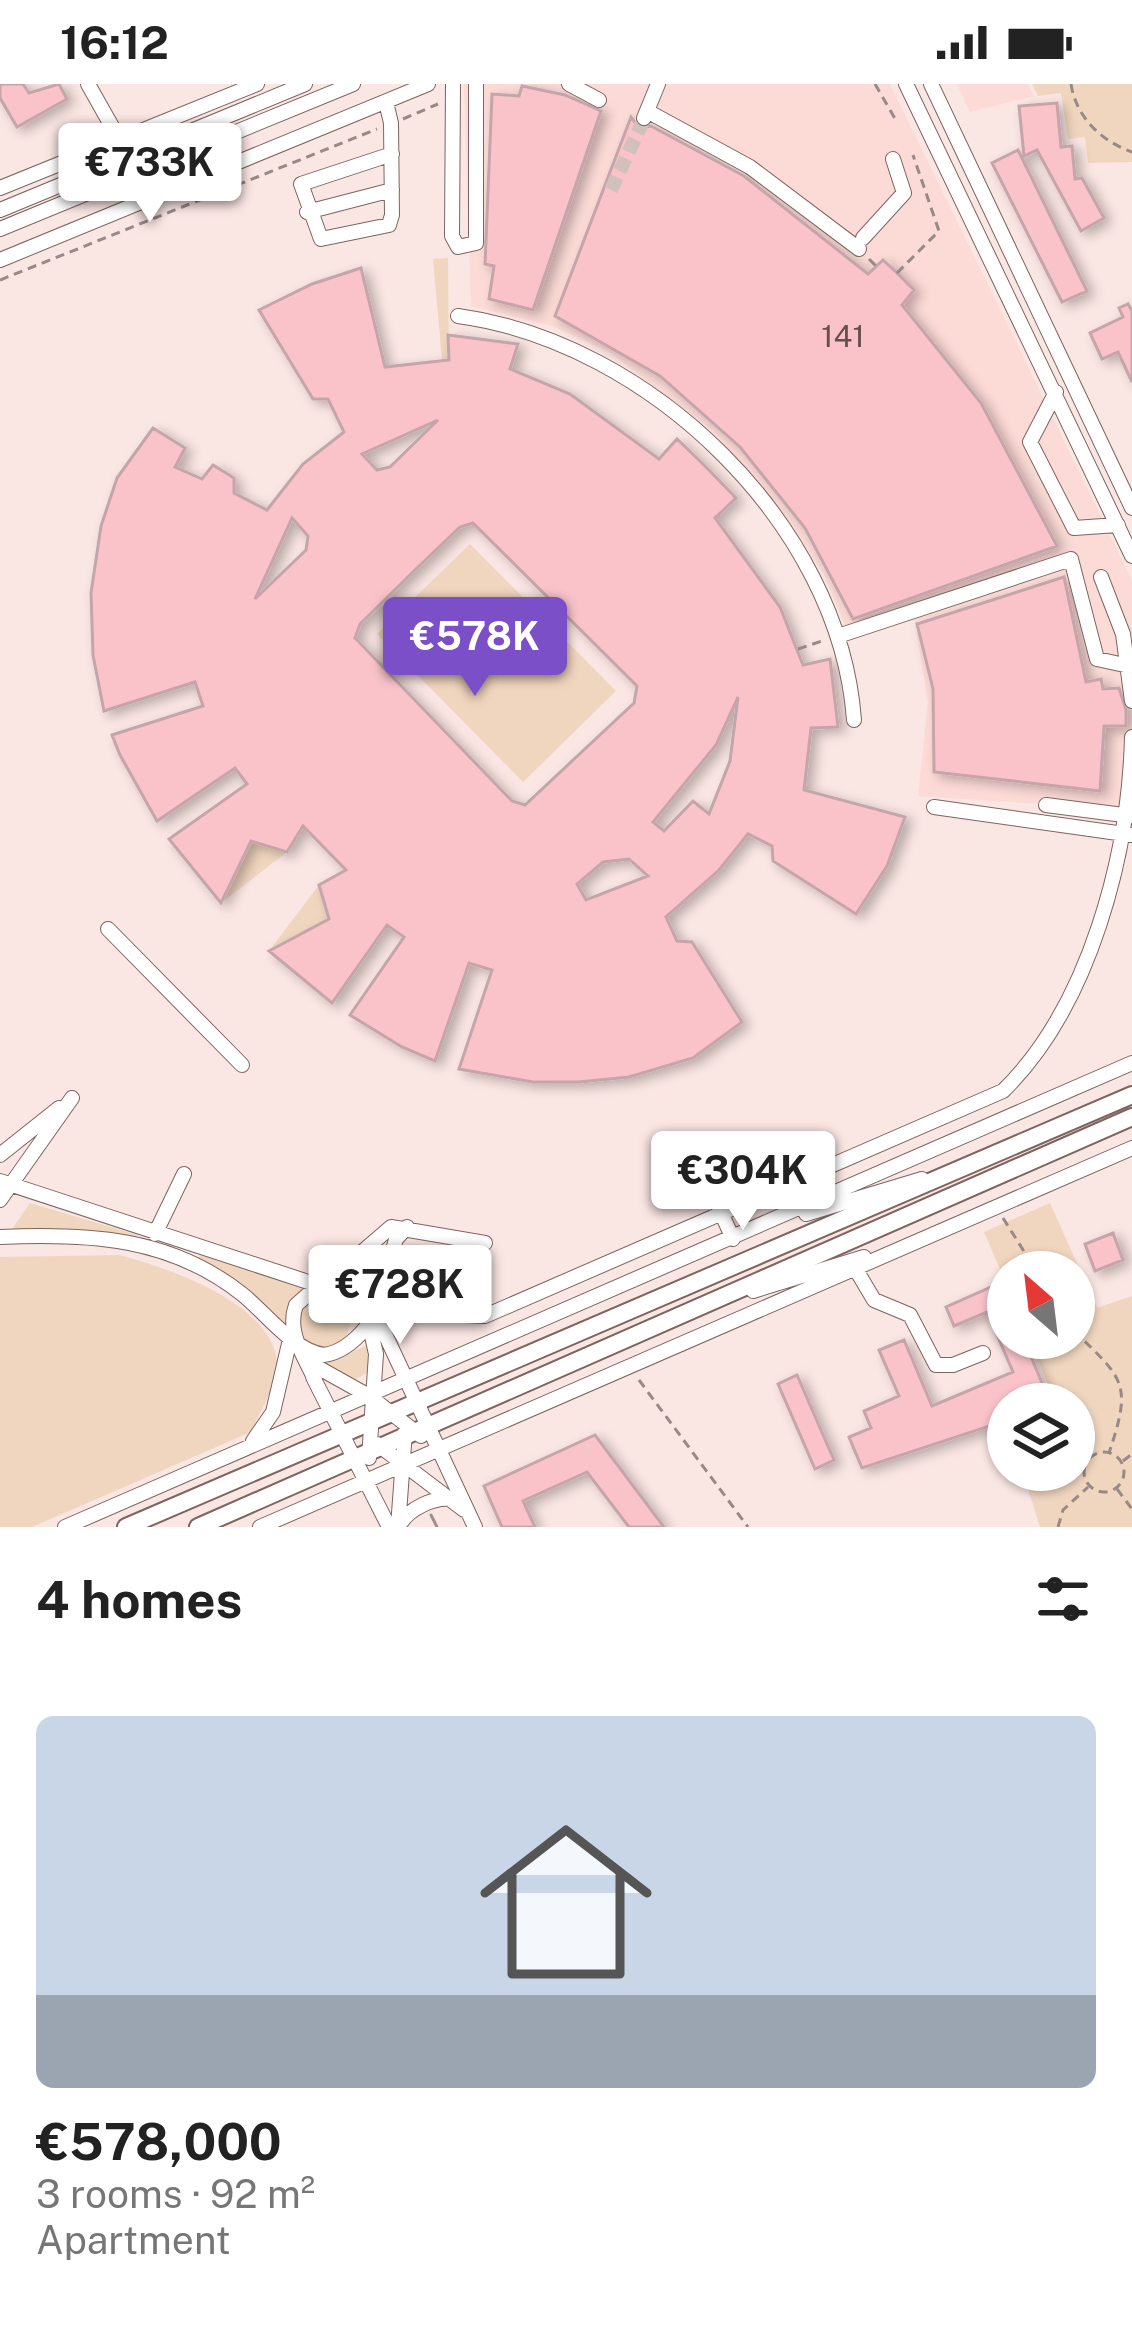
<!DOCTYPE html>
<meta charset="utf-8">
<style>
body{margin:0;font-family:"Public Sans",sans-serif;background:#f2f2f2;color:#222;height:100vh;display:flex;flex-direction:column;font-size:45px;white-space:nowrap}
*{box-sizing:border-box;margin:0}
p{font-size:39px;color:#767676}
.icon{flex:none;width:66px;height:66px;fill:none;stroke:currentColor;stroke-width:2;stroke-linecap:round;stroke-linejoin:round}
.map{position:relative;height:1443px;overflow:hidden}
.details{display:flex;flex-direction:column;background:#fff;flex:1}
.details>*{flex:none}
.needle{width:78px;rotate:332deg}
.controls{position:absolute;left:987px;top:1167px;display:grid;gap:24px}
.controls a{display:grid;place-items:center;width:108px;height:108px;border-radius:50%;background:#fff;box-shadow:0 3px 9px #0004;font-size:60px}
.price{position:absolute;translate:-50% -102px;padding:0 27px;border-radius:12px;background:#fff;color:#222;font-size:39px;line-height:78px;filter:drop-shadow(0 3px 6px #0008)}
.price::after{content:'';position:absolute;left:50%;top:72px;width:36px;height:27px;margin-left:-18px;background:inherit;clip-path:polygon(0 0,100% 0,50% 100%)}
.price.active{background:#7a4fc7;color:#fff}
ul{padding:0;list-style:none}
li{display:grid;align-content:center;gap:24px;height:636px;padding:0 36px}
li span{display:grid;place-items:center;height:372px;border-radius:18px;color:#555}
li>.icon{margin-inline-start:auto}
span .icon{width:216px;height:216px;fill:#fffc;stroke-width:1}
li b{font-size:51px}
h2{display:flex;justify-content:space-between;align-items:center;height:144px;padding:0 36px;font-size:51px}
.status{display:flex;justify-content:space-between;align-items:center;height:84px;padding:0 60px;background:#fff;direction:ltr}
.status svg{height:33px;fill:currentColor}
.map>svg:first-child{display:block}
</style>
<div class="status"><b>16:12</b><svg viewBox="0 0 49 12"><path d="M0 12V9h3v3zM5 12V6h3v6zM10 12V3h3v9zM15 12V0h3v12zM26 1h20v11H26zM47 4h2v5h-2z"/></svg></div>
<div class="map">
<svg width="1132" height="1443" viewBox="0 0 1132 1443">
<defs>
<filter id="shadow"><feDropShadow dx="6" dy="4" stdDeviation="6" flood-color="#0004"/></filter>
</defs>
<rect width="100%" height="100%" fill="#fae6e3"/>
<path fill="#fcdad6" d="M464,0H890L1132,496V726L918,712L928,618L912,521L845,542L824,491L790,438L714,348L609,268L552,242L471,222Z
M957,0H1028L1034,12L970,28Z"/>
<path fill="#f1d6bf" d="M1032,0H1132V78L1088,79L1085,53L1068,55L1061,9L1038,12Z
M448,174L449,276H442L433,175Z
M470,460L616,607L523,698L377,550Z
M266,735L272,763L287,768L221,819L196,791Z
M319,801L325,817L352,824L297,891L269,867Z
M30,1119L138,1151L136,1155L98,1147L10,1148Z
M1050,1119L1097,1224L1132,1212V1443H1040L1022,1386H1074V1320H1056L1029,1254H1074V1188H1008V1204L984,1148Z
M119,1171C168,1184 270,1218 277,1277C279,1298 259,1329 251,1348L32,1443H0V1173Z
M200,1171L307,1204L291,1218L284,1241L231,1193L197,1175Z
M298 1238a26 26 0 1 1 52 0a26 26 0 1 1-52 0Z
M370,1260L369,1288L350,1298L322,1281Z"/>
<path fill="#fac3ca" stroke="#c5a5a9" stroke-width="3" fill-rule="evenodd" filter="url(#shadow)" d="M0,0H23L29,9L59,0L67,15L17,43L0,14Z
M522,2L565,11L601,27L533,226L489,215L494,182L485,180L492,10L519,12Z
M1057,19L1061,63L1072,62L1075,95L1082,94L1104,134L1081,147L1037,66L1024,72L1019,22Z
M631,33L639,44L651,42L744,92L868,190L883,176L897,189L914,206L902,221L981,319L1057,462L853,535L805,444L740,363L660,292L555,232Z
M1018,66L1087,207L1062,218L992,79Z
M361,184L385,283L449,276L448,251L518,260L510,285L570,310L659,375L677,355L705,382L736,414L715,434L780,523L803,581L830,575L838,643L811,644L804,706L905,733L887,782L856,830L773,777L772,762L748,750L719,786L666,833L677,857L692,858L742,938L693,974L629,993L579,998H533L459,985L492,886L469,879L435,977L402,963L350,931L404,853L387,841L332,919L269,867L329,835L319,801L346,786L303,742L287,768L251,757L221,819L169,755L247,700L235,684L157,737L120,671L112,651L203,622L195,598L104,627L93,571L91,509L101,442L117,394L153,344L185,364L175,383L202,395L213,381L234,394V409L267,426L303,380L344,348L328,315H313L259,226L312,200ZM438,336L390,383L377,386L362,370ZM292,434L308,452L306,466L255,515ZM473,439L637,602L634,619L525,721L512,717L355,554L360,540L417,484L460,443ZM738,613L730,677L709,730L693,717L664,747L653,738L716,661ZM629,775L648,792L586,816L577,800L603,778Z
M1128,220L1132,227V298L1118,268L1102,275L1090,249L1123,233L1119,224Z
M1064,493L1086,598L1101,595L1103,605L1119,604L1126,626V642H1104L1100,707L934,688L933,605L917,540Z
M1113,1149L1123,1176L1095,1187L1085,1160Z
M1000,1199L1008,1219V1254H1023L1051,1320H1008V1336L862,1384L849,1353L871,1344L864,1327L899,1312L879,1266L904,1256L932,1322L1013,1288L987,1228L954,1242L946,1223Z
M797,1291L834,1376L815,1385L778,1300Z
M595,1351L664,1443H629L587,1388L523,1417L535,1443H502L484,1402Z"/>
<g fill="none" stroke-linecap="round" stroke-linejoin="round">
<path stroke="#d2c0bd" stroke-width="14" stroke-dasharray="14 7" stroke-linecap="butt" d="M611,106L644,35"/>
<defs>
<path id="minor" d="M88,0L119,55
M453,0L452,152L458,163L476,159V0
M569,0L599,16
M906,0L1132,472
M931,0L1132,424
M386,18L391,39L392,131L389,141L321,155L301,100L392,70
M647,27L750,83L859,165
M644,34L658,0
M0,104L257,0
M0,126L305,0
M307,128L392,106
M0,145L353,0
M863,154L904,109L893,75
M0,176L428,0
M458,232C649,258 840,440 854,636
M1056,308L1030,358L1074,444L1118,441
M1101,493L1123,550L1132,617
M838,552L1071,475L1097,575L1129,582
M1046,721L1131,732
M934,723L1132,751
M108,845L242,981
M0,1071L59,1024
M0,1097L354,1213L384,1248L475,1443
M712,1108L733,1155
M0,1116L72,1014
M806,1130L922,1095
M155,1150L184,1090
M0,1153C88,1149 170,1153 242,1210C267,1230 292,1266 324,1271C353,1267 384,1228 387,1199L376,1178L355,1174L344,1179L296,1221C286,1248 304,1271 315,1296
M355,1174L391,1143L485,1159
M855,1184L874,1216L910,1231L936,1281H953L983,1269
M386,1192L396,1155L407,1143
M387,1207L430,1229L485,1232L1003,1007C1090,922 1129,770 1132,653
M753,1207L864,1173
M367,1230L376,1270L369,1374
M310,1279L369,1312L421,1352
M313,1293L389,1443
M253,1357L273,1328L291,1251
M377,1360L464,1426
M400,1440C409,1425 433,1413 451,1415
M65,1443L1132,979
M260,1443L1132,1064
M398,1443L405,1348"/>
<path id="major" d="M126,1443L1132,1011
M198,1443L1132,1033"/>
</defs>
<use href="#minor" stroke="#7f635f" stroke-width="16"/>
<use href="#major" stroke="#7f635f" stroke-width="20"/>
<path stroke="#998986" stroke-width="3" stroke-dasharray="9 6" stroke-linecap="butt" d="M875,0L897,38
M1071,0C1076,33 1101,57 1132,68
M403,35L438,20
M869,175L876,182
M897,189L939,147L913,71
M0,196L377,45
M798,565L825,556
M1003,1134L1037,1188
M1074,1247C1125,1296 1132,1300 1109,1369
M639,1296L748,1443
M1084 1388a20 20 0 1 1 40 0a20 20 0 1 1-40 0Z
M1123,1377L1132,1370
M1117,1405L1132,1425
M1058,1443L1063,1426L1088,1403"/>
<use href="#minor" stroke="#fff" stroke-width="14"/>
<use href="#major" stroke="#fff" stroke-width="16"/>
<path stroke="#a0908d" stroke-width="3" d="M431,1431L437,1443"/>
</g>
<g text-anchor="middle" stroke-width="12" stroke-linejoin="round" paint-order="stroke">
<g font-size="30" fill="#664f4f">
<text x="843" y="263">141</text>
</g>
</g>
</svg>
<div class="controls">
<a><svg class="needle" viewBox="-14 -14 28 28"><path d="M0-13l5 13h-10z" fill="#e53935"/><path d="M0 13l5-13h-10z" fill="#767676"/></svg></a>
<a><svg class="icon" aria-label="layers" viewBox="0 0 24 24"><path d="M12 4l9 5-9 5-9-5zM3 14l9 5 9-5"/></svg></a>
</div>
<b class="price" style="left:150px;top:141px">€733K</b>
<b class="price active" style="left:475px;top:615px">€578K</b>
<b class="price" style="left:743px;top:1149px">€304K</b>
<b class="price" style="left:400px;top:1263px">€728K</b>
</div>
<section class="details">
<h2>4 homes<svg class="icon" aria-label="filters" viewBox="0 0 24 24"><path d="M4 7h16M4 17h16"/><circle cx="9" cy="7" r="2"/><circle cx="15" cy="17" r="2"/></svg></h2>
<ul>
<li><span style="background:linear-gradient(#c9d6e8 75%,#9aa5b1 0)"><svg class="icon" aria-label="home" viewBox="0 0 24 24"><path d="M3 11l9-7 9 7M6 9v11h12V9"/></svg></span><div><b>€578,000</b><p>3 rooms · 92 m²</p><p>Apartment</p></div></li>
</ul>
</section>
